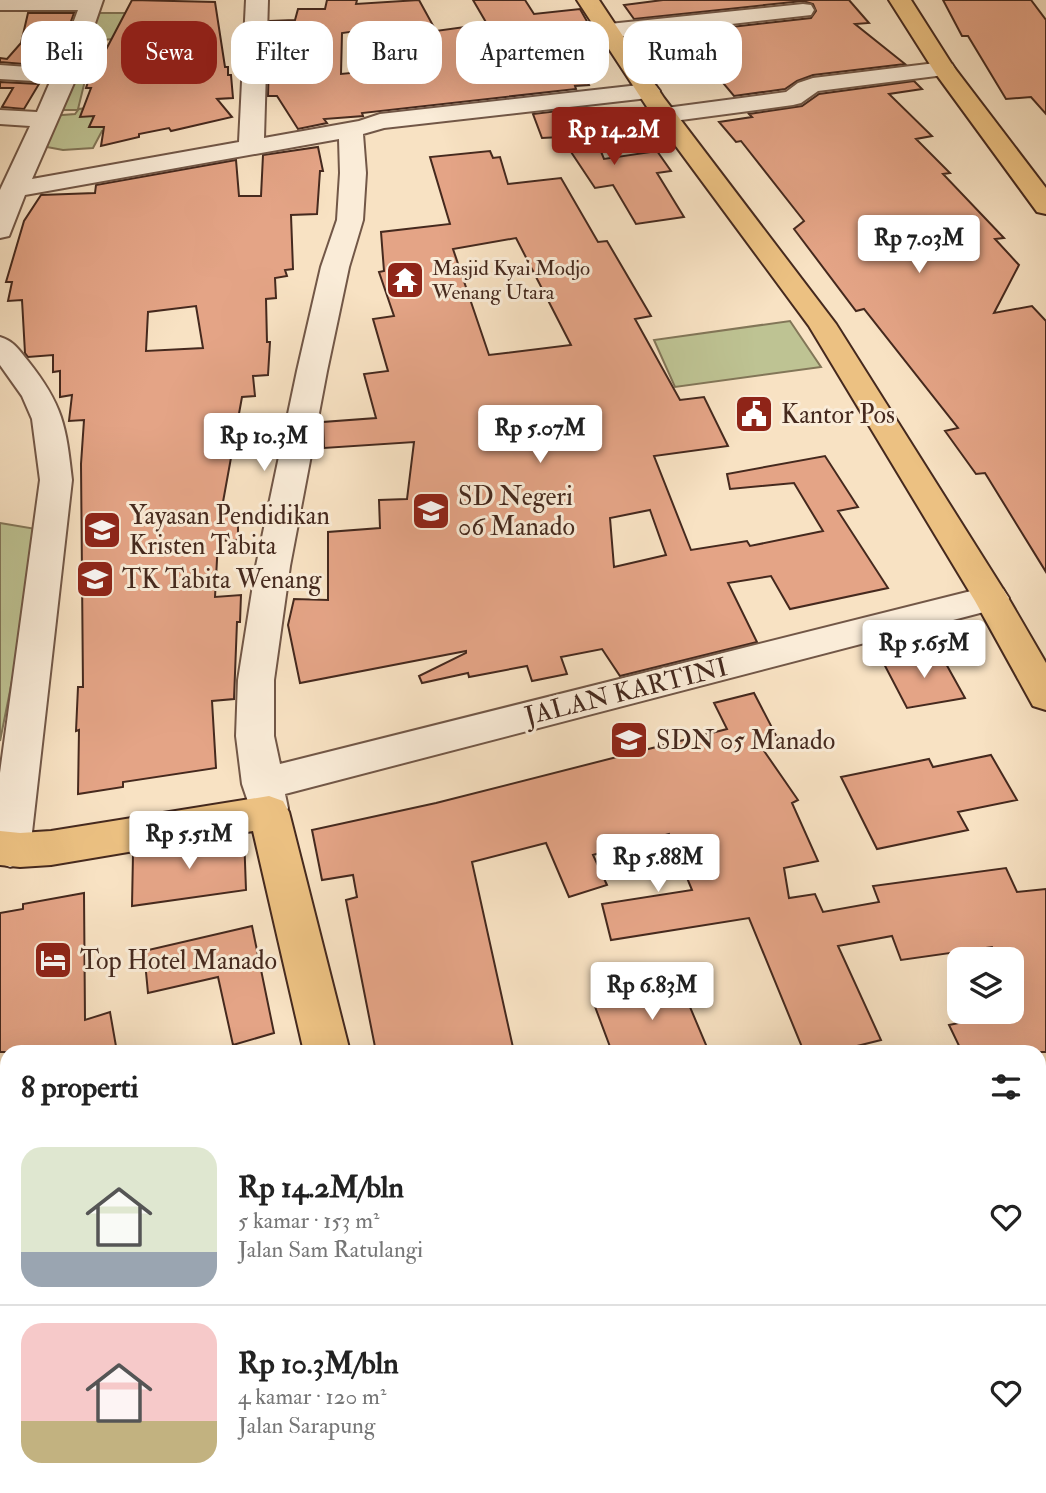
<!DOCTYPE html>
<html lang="id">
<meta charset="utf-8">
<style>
body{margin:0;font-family:"IM FELL Double Pica",serif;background:#f2f2f2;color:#222;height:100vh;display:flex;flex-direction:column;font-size:26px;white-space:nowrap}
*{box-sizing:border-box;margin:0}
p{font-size:23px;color:#767676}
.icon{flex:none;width:38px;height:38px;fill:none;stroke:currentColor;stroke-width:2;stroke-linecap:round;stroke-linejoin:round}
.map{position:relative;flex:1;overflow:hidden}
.panel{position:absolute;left:0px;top:1045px;width:1046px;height:450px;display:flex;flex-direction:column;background:#fff;border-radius:21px 21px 0 0;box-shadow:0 7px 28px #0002}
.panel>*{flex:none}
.top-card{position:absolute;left:21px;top:21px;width:1004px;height:63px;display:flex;gap:14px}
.buttons{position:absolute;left:947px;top:947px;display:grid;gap:14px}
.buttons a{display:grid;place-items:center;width:77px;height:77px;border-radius:14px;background:#fff;box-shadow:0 7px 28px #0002;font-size:35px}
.price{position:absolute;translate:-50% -60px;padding:0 16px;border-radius:7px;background:#fff;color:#222;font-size:23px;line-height:46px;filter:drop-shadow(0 2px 4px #0008)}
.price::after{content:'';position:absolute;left:50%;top:42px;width:21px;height:16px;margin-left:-10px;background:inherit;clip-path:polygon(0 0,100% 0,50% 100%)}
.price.selected{background:#8f2418;color:#fff}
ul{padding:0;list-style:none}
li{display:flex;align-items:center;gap:21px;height:175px;padding:0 21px}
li+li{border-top:2px solid #e0e0e0}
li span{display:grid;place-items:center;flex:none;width:196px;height:140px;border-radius:21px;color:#555}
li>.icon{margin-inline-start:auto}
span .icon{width:84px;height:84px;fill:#fffc;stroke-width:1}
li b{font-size:30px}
h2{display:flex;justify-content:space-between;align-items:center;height:84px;padding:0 21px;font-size:30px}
.pill{padding:0 24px;border-radius:21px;background:#fff;box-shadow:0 7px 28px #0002;font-size:24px;line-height:63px}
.pill.selected{background:#8f2418;color:#fff}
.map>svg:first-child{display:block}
</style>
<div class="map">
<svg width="1046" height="1493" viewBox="0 0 1046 1493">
<rect width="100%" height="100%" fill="#f8e2c3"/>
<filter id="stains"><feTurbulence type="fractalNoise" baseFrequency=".00286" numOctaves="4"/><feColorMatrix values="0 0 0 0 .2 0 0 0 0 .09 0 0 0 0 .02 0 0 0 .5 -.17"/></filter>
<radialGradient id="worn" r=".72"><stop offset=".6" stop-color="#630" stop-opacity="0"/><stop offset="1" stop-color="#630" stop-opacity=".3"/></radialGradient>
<path fill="#bec393" stroke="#827658" stroke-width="2" d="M92,13H126L115,39L84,41Z
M391,31L401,55L376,57L368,33Z
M92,52L78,109L142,102L141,129L102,131L93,148L63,150L36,145L50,116L75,114L78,110H51L68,56Z
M790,321L821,367L675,387L654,340Z
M0,523L42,530L0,741Z"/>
<path fill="#e4a486" stroke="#45291e" stroke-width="2" fill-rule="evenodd" d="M132,0L215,2L225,67H228V75H231L233,98L217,99L232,117L171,131L169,128L139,134V137L101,146L104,127H89L94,116L80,117L91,88H86L95,61H100Z
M327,0H357L356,4L419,0L436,31L487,24L473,0H525L534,14L580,9L597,39L582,41L596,77L586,78L589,85L575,86L576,89L362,113L363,116L324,119L327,123L298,129L277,96H268L270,21L295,20L298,9H325ZM392,26L403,68L341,74L342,33Z
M663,0H849L869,23L855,24L905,64L813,75L797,81L785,89L734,96L714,72L692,75L671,48L646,52L635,38L811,18L816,11L813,4L803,1L634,19L624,5Z
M943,0H1031L1046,20V114L1031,97L1006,99L968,36H962Z
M28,13H74L66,35L44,61H49L47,66L0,62V58L7,59L21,43Z
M914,81L922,89L889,94L932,136L916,139L950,173L943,174L1004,238L995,239L1019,265L994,313L1032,306L1046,321V572L985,473L976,474L945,431L958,428L864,309L856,311L794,229L804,221L741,141L736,142L719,122L752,117L749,114L802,106L819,94Z
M0,82L39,84L24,109L2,107L13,88H0Z
M583,108L604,159L657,151L671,171L657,173L684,217L636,224L613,185L595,188L561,137L542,138L533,114Z
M318,147L323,171H320L317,214L291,215L293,269L285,270L287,276L275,278L276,298L266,299L267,342H270L268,375L253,376L255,396L242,397L221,513L238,512V540L218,541L215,597L241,595L240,622H237L234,699L212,701L216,768L123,782V787L78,794L79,730L76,731L78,687H83L81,464L84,420L69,421L72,395L60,397V371L53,372V355L28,357L25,353L22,300L8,301L12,282H6L24,221L41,195L95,193L96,185L236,160L239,196H261L263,155ZM196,306L203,348L146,351L148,312Z
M490,151L493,158L500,157L508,184L561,178L598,242L607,241L651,316L635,319L680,400L704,397L728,446L654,456L691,550L747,541L750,546L823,531L794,483L730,489L727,474L825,456L858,507L838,511L888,588L790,609L771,576L728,583L757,642L620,676L602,649L561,657L567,674L532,681L527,666L469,677L468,673L422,683L419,676L466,653V651L300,683L288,625L294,599L328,600V532L380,528L379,500L407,499L414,442L324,448L323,422L376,418L364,374L388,371L373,319L394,316L379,272L384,271L381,232L450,224L430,157ZM516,238L571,345L489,355L453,249ZM650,510L666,555L614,567L610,518Z
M940,653L965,698L907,708L883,662Z
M754,693L780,743L762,748L798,800L792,803L818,861L784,868L789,898L815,894L823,912L879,902L873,886L1006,868L1017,892L1046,889V1052H962L949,1025L1012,1012V959H997L992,947L901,960L892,936L838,946L881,1040L833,1052H804L749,918L611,940L602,904L692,890L669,834L593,855L607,885L569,897L546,843L472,862L514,1052H376L346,900L357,897L353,875L322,880L312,830L436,803L727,729L714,703Z
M991,755L1017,800L958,812L968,830L877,849L841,777L929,759L933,767Z
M244,835L246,890L132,906L133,854Z
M84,893L85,1020L110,1012L117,1052H0V913L23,909V904Z
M252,926L274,1033L233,1045L218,977L148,993L144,951Z
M679,981L709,1052H612L594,1004Z"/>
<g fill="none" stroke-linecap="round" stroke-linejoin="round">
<defs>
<path id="minor" d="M0,0H103L77,76L32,179L239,142L246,0H268L264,138L359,121L380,114L648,84L656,86L660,91L656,96L648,98L384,128L363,134L366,173L363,220L349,267L327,371L290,566L274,680V736L280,764L991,586L1003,589L1009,598L1003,607L285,794L288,808L282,819L268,824L254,819L242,784L236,736L238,680L256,566L297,371L321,267L337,220L340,173L339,139L25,195L9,236L0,238V190L30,126L0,124V110L37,112L50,82L0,79V65L56,69L78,10H0Z
M803,4L811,5L814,10L811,15L609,38L601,36L598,31L601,26L609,24Z
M944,62L952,64L955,69L952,74L818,91L801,103L793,105L666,122L658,120L654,115L658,110L666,108L786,92L798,83L813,78Z
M0,337C14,341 19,350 28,361C63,405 66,426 72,480L30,850L24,862L10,867L0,863V773L40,480L32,419L22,396L0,365Z
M1046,1069V1113L1040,1114V1070Z
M7,1465V1488H47L45,1493H0V1468Z"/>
<path id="major" d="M577,0H599L664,98L836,324L1003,589L1046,663V710L1033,706L975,601L809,326L647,107Z
M269,796L283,801L289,812L350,1052H304L253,831L51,865L20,867L0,865V831L20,833L51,831Z
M393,1488H449L450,1493H394Z"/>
<path id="highway" d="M889,0H911L953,66L1046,188V214L1037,212L936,74Z"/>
</defs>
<use href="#minor" stroke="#725747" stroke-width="4"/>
<use href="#major" stroke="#45291e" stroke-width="4"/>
<use href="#highway" stroke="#45291e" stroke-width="4"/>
<use href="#minor" fill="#faecd8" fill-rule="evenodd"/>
<use href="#major" fill="#ecc182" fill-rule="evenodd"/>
<use href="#highway" fill="#ecc182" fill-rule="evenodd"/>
</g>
<defs>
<symbol id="temple-square" viewBox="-11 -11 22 22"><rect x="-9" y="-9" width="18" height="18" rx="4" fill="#8f2418" stroke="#faecd8"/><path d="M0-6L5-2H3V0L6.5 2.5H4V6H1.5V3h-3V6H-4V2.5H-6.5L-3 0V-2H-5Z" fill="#fff"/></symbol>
<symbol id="civic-square" viewBox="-11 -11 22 22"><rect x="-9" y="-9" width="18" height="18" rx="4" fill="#8f2418" stroke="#faecd8"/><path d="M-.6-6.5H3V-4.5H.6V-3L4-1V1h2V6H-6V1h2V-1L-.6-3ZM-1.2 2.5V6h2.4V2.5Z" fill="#fff"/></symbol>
<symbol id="school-square" viewBox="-11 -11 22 22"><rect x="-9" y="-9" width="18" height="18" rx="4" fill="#8f2418" stroke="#faecd8"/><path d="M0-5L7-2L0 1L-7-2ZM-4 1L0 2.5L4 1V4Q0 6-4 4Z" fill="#fff"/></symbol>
<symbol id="hotel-square" viewBox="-11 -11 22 22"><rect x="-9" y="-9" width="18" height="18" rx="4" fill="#8f2418" stroke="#faecd8"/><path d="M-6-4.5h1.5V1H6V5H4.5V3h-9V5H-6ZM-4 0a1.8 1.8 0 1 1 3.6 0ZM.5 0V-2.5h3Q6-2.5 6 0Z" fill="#fff"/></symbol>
</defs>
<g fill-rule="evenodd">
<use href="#temple-square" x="383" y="258" width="44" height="44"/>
<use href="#civic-square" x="732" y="392" width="44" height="44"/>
<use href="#school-square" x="409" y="489" width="44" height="44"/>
<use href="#school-square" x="80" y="508" width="44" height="44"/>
<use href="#school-square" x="73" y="557" width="44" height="44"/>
<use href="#school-square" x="607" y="718" width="44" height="44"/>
<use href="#hotel-square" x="31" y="938" width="44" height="44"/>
</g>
<g text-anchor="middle" stroke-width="6" stroke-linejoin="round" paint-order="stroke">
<g font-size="21" fill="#45291e" stroke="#faecd8" text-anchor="start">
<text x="432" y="275">Masjid Kyai Modjo<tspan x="432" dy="24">Wenang Utara</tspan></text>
</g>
<g font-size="26" fill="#45291e" stroke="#faecd8" text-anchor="start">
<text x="781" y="423">Kantor Pos</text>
<text x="458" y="505">SD Negeri<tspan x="458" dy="30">06 Manado</tspan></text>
<text x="129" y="524">Yayasan Pendidikan<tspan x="129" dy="30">Kristen Tabita</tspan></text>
<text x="122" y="588">TK Tabita Wenang</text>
<text x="656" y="749">SDN 05 Manado</text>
<text x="80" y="969">Top Hotel Manado</text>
</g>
<g font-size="26" fill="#45291e" stroke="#faecd8">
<text transform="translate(626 691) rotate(-14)" y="9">JALAN KARTINI</text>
</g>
</g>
<rect width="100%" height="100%" filter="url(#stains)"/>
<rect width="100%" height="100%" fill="url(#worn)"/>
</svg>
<div class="buttons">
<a><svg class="icon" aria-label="layers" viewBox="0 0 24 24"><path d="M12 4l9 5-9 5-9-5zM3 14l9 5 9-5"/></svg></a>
</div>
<b class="price selected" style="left:614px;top:167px">Rp 14.2M</b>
<b class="price" style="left:919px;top:275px">Rp 7.03M</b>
<b class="price" style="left:540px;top:465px">Rp 5.07M</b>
<b class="price" style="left:264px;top:473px">Rp 10.3M</b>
<b class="price" style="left:924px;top:680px">Rp 5.65M</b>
<b class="price" style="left:189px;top:871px">Rp 5.51M</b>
<b class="price" style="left:658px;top:894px">Rp 5.88M</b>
<b class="price" style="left:652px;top:1022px">Rp 6.83M</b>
<div class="top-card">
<a class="pill">Beli</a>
<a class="pill selected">Sewa</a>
<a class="pill">Filter</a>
<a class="pill">Baru</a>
<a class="pill">Apartemen</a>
<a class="pill">Rumah</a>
</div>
<section class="panel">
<h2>8 properti<svg class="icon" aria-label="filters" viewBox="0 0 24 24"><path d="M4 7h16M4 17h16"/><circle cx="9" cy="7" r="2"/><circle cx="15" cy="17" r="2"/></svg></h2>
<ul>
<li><span style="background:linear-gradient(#dfe7d0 75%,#9aa5b1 0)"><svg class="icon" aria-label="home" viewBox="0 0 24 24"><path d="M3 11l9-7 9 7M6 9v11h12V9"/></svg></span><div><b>Rp 14.2M/bln</b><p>5 kamar · 153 m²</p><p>Jalan Sam Ratulangi</p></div><svg class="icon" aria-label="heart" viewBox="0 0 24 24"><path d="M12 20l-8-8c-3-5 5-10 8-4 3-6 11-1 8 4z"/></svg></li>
<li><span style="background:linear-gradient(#f6c9c9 70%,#c2b280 0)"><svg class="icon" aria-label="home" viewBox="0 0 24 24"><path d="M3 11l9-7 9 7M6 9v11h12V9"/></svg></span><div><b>Rp 10.3M/bln</b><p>4 kamar · 120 m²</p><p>Jalan Sarapung</p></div><svg class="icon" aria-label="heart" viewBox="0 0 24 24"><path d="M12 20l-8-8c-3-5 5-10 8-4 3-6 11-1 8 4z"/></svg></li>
</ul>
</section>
</div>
